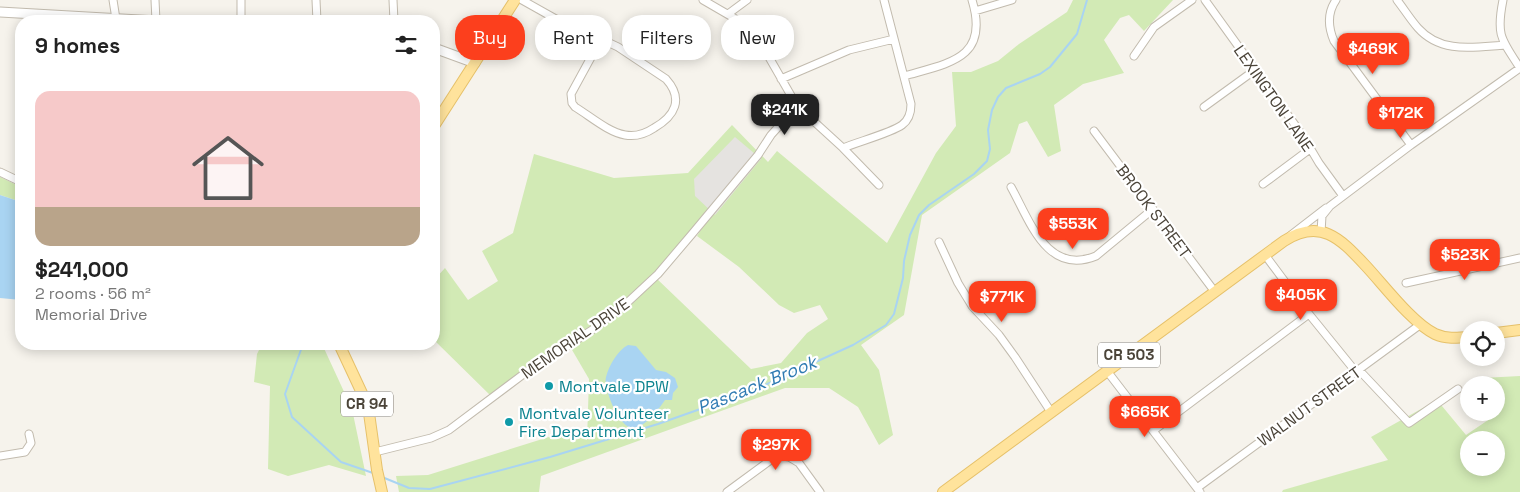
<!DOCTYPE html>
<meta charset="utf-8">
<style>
body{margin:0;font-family:"Space Grotesk",sans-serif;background:#f2f2f2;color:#222;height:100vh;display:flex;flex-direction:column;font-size:19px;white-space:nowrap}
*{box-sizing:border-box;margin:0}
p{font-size:16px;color:#767676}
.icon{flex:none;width:28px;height:28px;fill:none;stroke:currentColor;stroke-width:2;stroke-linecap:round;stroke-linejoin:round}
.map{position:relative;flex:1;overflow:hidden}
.details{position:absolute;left:15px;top:15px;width:425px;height:335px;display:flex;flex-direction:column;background:#fff;border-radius:20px;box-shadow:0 2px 12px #0003}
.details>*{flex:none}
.guide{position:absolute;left:455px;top:15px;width:475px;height:45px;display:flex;gap:10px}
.buttons{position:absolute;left:1460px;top:321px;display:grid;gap:10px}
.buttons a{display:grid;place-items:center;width:45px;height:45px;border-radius:50%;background:#fff;box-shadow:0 2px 12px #0003;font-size:25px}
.price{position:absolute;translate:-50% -42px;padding:0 11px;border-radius:10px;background:#fc3f1d;color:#fff;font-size:16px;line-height:32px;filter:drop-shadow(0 1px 2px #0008)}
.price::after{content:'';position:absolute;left:50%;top:30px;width:15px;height:11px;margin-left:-8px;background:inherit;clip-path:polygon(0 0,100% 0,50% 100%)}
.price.active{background:#222;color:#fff}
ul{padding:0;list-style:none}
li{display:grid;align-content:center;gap:10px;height:265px;padding:0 20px}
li+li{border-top:1px solid #e0e0e0}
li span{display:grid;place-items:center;height:155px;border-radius:15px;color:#555}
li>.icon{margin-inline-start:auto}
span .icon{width:90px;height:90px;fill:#fffc;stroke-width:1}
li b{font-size:21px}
h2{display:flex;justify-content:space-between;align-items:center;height:60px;padding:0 20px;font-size:21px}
.pill{padding:0 18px;border-radius:20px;background:#fff;box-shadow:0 2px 12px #0003;font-size:18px;line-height:45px}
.pill.active{background:#fc3f1d;color:#fff}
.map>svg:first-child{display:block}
</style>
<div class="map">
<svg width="1520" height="492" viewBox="0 0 1520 492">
<rect width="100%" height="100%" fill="#f6f3ec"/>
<path fill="#d2eab5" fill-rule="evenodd" d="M1073,0H1173L1144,31L1129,15L1120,18L1104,40L1124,73L1083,84L1054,105L1061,151L1048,157L1027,121L1019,124L1010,153L922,215L904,315L861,345L879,370L893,435L879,445L858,407L829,388H785L541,476L539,492H399L396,476L428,475L568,431L587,440L589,379L568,343L493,398L434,340V280L445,268L468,300L498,281L482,251L513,233L534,154L614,178L688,173L732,125L768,162L777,151L887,243L936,153L956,126L952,72H971L998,61L1019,44L1067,12ZM709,217L697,236L739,267L779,305L794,313L820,305L828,319L807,333L781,363L751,369L655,277Z
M0,177L21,187V202L0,195Z
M262,344H322L352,409L366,476L329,465L288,476L268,469L270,386L254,382L257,354Z
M1520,376V492H1282L1283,490L1388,460L1371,437L1437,400L1466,435L1500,412L1496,404V385H1486L1482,378ZM1469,440H1496V468H1469Z"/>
<path fill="#e5e3e0" d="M735,137L761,159L715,215L695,196L694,179Z"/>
<path fill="#a9d4f2" d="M0,195L21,202V300L0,298Z
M628,345L636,346L656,370L666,372L675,378L678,387L673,393L672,400H665C658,410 646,426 634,428C619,430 603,387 606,377C609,365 618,350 628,345Z"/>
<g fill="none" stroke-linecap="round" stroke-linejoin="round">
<path stroke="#a9d4f2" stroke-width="2" d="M303,344L285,394L292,417L341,462L373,473
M382,477L409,488L430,489L550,457L658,424L754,390L853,345L886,325L894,314L903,278L904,261L910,235L919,215L929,205L974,174L987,161L990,149L988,130L992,110L998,97L1006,88L1040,74L1050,67L1077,34L1087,0"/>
<defs>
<path id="minor" d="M113,0L116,19
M155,0L156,21
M241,0V21
M316,0L317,21
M393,0L394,21
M522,0L563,23L601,39
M703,0L734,18L751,32L766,52L797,106L843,148L879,185
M1205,0L1303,136L1319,163L1343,196
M1336,0C1327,13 1328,27 1334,41L1411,145
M1397,0C1404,9 1410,19 1418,28C1441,54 1474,47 1505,45
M975,11L1012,0
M728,14L747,0
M601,39L618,47L666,79C684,99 675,116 654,128C645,134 636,137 625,135C608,132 590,116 575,107L572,103L571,94Z
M1134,56L1154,27L1192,0
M904,76C949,63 990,59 972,0
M781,79L849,50L894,39
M1204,107L1255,70
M1094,131L1215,292
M843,148C857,142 891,133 902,125C909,120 911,112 911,104L884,0
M0,172L21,182
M1263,184L1310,149
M1011,187C1030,221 1047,276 1096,256L1153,209
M1321,232L1322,216L1330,206L1411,145L1520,68C1501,39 1496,35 1503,0
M1291,235L1326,208
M939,242L958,283L972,306L999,335L1015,357L1051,412
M1265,255L1309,314L1356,372
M1406,283L1520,258
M1359,370L1409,423L1458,389
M1107,371L1200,492
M1153,431L1309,314
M375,452L431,438L449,430L529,370L592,330L629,301L658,274L692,234L758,155L771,135L797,106
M0,456L25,452L31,443L29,434
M1197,488L1421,324
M727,492L772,459L783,456L789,457L799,463L820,492"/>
<path id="tertiary" d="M0,12L157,21
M434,48L475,63"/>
<path id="primary" d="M434,126L515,0
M1496,333L1520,330
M339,344L368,406L377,470L382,492
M943,492L1284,241C1320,218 1340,238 1365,265C1383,284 1412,323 1435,334C1446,339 1457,338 1469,337"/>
</defs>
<use href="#minor" stroke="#c2bbae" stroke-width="9"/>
<use href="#tertiary" stroke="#c2bbae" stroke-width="11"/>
<use href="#primary" stroke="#e6c16a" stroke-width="12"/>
<use href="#minor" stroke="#fff" stroke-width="7"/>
<use href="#tertiary" stroke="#fff" stroke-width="9"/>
<use href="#primary" stroke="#ffe39c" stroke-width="10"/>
</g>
<g fill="#0f9aa8" stroke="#fff" stroke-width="2">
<circle cx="549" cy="386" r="5"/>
<circle cx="509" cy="422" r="5"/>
</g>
<g text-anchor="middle" stroke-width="4.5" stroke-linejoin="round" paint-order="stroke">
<g fill="#fff" stroke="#817c74" stroke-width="1">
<rect x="1098" y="342.5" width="62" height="25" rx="4"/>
<rect x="341" y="391.5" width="52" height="25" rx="4"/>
</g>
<g font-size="15" font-weight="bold" fill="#4b4439">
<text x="1129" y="360">CR 503</text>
<text x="367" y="409">CR 94</text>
</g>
<g font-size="16" fill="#4b4439" stroke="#fff">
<text transform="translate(1274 98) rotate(55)" y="6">LEXINGTON LANE</text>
<text transform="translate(1154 211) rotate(53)" y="6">BROOK STREET</text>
<text transform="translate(575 338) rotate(-35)" y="6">MEMORIAL DRIVE</text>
<text transform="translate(1309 406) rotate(-36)" y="6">WALNUT STREET</text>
</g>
<g font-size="16" fill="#0d838f" stroke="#fff" text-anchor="start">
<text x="559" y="392">Montvale DPW</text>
<text x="519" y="419">Montvale Volunteer<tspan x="519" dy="18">Fire Department</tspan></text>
</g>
<g font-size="18" font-style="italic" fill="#2e7ab2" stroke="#fff">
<text transform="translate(757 385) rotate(-22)" y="6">Pascack Brook</text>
</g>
</g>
</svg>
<div class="buttons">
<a><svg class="icon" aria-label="locate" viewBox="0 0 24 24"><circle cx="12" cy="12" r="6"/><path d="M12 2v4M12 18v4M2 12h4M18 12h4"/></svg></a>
<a>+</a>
<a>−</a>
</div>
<b class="price" style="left:1373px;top:75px">$469K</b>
<b class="price active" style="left:785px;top:136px">$241K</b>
<b class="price" style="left:1401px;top:139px">$172K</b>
<b class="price" style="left:1073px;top:250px">$553K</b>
<b class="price" style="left:1465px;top:281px">$523K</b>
<b class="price" style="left:1301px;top:321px">$405K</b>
<b class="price" style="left:1002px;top:323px">$771K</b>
<b class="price" style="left:1145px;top:438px">$665K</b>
<b class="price" style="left:776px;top:471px">$297K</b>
<div class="guide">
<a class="pill active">Buy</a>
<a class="pill">Rent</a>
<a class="pill">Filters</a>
<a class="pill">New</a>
</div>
<section class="details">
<h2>9 homes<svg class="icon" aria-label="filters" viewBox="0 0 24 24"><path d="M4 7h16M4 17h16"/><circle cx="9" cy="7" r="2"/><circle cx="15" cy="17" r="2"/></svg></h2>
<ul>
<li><span style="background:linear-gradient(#f6c9c9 75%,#b9a48a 0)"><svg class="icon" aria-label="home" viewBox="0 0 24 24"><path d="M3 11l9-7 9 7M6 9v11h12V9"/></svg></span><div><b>$241,000</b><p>2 rooms · 56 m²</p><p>Memorial Drive</p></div></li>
</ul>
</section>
</div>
